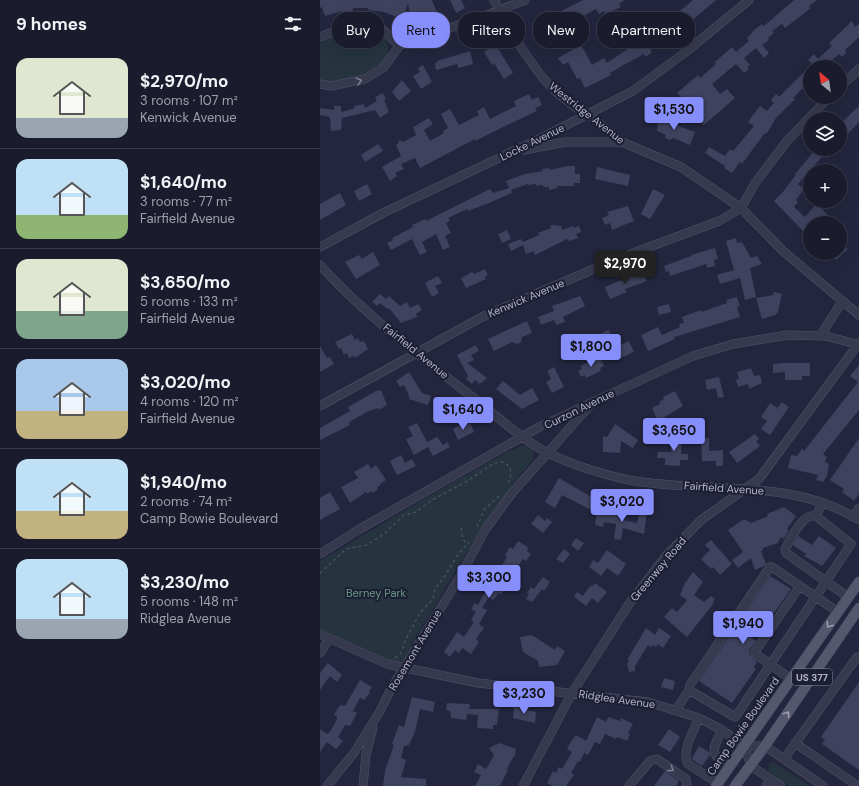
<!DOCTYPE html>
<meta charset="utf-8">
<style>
body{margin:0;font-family:"DM Sans",sans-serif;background:#232536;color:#f1f3f6;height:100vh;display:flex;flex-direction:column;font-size:15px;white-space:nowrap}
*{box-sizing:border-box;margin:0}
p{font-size:13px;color:#9fa1aa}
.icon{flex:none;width:22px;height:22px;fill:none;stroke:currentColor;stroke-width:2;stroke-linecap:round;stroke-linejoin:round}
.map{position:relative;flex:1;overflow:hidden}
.drawer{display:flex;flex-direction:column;background:#1a1c2e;width:320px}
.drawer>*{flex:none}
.hud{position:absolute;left:12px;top:12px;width:380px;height:36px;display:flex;gap:8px}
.needle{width:26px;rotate:331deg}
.tools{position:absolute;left:483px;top:60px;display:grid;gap:8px}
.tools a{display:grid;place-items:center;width:44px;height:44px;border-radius:50%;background:#1a1c2e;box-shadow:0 4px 16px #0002,0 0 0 1px #383a4a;font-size:20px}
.price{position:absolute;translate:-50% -34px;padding:0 9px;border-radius:4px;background:#858efb;color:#111;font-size:13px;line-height:26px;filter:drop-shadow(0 1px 2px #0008)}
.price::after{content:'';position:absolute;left:50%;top:24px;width:12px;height:9px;margin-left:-6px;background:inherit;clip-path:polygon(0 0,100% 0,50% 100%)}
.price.selected{background:#222;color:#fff}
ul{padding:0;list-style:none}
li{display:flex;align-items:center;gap:12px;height:100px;padding:0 16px}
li+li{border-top:1px solid #383a4a}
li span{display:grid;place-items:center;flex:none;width:112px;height:80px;border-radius:12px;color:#555}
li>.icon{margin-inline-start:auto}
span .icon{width:48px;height:48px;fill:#fffc;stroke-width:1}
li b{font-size:17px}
h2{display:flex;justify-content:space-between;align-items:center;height:48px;padding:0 16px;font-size:17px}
.pill{padding:0 14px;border-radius:16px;background:#1a1c2e;box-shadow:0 4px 16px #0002,0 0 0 1px #383a4a;font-size:14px;line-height:36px}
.pill.selected{background:#858efb;color:#111}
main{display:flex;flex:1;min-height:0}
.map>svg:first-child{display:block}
</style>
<main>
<section class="drawer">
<h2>9 homes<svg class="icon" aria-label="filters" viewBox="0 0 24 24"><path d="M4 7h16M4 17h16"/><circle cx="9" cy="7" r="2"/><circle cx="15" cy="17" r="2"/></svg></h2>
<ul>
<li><span style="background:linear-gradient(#dfe7d0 75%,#9aa5b1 0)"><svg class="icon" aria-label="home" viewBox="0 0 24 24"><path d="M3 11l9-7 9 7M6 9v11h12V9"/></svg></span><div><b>$2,970/mo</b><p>3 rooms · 107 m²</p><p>Kenwick Avenue</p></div></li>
<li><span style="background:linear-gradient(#bfe0f5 70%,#8fb573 0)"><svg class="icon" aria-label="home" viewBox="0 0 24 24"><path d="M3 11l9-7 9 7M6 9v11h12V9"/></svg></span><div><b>$1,640/mo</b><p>3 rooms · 77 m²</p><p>Fairfield Avenue</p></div></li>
<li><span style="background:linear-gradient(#dfe7d0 65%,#7fa58c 0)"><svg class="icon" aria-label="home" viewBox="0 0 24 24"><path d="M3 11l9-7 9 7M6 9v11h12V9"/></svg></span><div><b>$3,650/mo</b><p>5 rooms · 133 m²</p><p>Fairfield Avenue</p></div></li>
<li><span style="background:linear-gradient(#a9c7e8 65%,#c2b280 0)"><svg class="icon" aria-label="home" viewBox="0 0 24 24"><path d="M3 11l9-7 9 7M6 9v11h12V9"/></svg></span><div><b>$3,020/mo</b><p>4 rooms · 120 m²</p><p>Fairfield Avenue</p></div></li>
<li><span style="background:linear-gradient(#bfe0f5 65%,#c2b280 0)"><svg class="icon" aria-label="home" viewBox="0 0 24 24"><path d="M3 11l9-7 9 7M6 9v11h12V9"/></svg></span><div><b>$1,940/mo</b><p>2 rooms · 74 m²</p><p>Camp Bowie Boulevard</p></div></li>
<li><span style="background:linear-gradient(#bfe0f5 75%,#9aa5b1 0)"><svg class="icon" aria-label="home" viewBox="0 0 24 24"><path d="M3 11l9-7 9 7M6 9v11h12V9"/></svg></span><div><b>$3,230/mo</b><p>5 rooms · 148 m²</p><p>Ridglea Avenue</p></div></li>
</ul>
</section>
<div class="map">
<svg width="539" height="786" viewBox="0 0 539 786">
<rect width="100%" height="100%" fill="#23263e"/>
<path fill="#25343f" d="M29,34C39,33 53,31 62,37C66,39 67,43 68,47C70,62 55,70 43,76C30,82 14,82 0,83V43L17,36Z
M202,446H208L213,450V459C162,521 124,591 83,660L79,662L72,661L0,632V561L104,499L187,452Z
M454,762L490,786H469L448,771L450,763Z"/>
<path fill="#3f425e" d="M0,0H112L117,13L92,22L88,4L82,19L64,12L47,10L48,8H33V11H29L30,18L23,19L22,11L5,16L2,7L0,8Z
M130,0H141L145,8L136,13Z
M263,0H304L299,4L301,7L285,14L284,11L279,14L276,9L252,22L250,18L226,31L229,38L223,42L212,26Z
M373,0H396L370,22L371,23L361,31L359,28L356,30L330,50L332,52L326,57L324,54L300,67L290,73L291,75L265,88L260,78L257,79L248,62L243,65L238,58L261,45L272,65L284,58L287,63L312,46L314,48L333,33L334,31L330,25L341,17L346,23Z
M474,0H497L489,6L491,8L465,28L462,24L452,31L454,33L448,38L449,40L442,45L449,53L444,58L436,48L424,58L430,65L427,67L429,69L424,73L416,64L392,84L400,94L407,89L415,98L384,125L375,114L380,110L371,99L367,102L357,93L378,75L380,78L396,64L395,62L412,47L416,52L429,41L427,38L434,30L442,24L444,26Z
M314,13L322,23L315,28L307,18Z
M532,21L535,27L539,24V37L525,50L526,53L522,57L519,54L508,64L511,67H490V84L485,89H482L473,98L475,99L456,118L447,133L444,134L422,164L420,162L412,173L404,168L405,166L385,153L389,147L405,156L410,149L413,151L434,126L428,122L440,106L447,111L454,103L451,100L456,94L459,97L492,64L488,60L494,54L498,59L512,46L509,43Z
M175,39L180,46L177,47L193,73L184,79L174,63L172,65L164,52L169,49L166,45Z
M150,51L153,64L139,68L137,64L116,70L115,63H117V61Z
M103,65L112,82L101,89L93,76L100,72L98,68Z
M82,80L91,91L79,101L72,92Z
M63,93L66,99L64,100L69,112L60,118L55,110L22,118L21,130L11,131L10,117L0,115V108L14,110V106H21V112L33,109L35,106L44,104L45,108L57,101L55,97Z
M209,94L212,100L218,97L222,105L215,108L217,111L175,131L155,141V139L100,168L95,158L81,164L84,169L75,173L77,176L70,181L62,167L81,156L76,145L78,144L79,140L83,142L96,135L93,127L109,118L113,124L104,130L110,141L124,133L123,131L128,128L121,114L130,109L139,125L159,115L157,111L164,107L170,119L196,106L194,101Z
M539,106V122L524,138L520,135V124Z
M338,115H348L349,123L375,132L370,145L353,138L350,140L345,138L346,135L337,131Z
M58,144L63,151L45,162L41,155Z
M496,149H512L510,151L513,153L508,158L506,156L504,158L502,157L478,184L484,189L476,200L478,202L474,207L485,217L497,203L512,220L509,223H490V231L486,234L454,201L462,193L476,175L475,174Z
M247,166H255V174H260V183H254V186H237V188L229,190V187H223V185L216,186V184L208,185V184L191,190L192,193L169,203L148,211L147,209L128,218L130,221L126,223L131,233L125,236L130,247L123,250L116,234L102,242L107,252L100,255L92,239L71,250L67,243L73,240L72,238L93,227L92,225L105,219L106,221L170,189L173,193L189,188L186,181L205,174L223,171L222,169L230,168V170Z
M277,167L310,175L308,186L275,179Z
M47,184L52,194L39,201L34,191Z
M333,189L345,195L330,219L321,214Z
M20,193L26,205L0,220V204Z
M308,206L314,221L292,230L290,223L285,225L282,218L289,215L287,212Z
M230,225L241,226L242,230L253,226L254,228L259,226L261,232L256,234L258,238L249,241L247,239L215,255L214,251L206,254L203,245L191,251L188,244L201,239L203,242L219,235L218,233L231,228Z
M187,230L191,239L182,243L178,234Z
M416,238L417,243L422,242L431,258L437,256L442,264L430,268L436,297L425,300L420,278L400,284L397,275L414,270L406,241Z
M520,243L528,249L516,260L508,253H520Z
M395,248L398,259L394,260L395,266L387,268L386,264L350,276L349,271L346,272L344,266L371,256V255Z
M53,252L60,265L36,279L25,262L39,255L42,259Z
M165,269L168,275L165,277L166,279L146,288L141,278L152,272L154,274Z
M323,271L327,281L305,289L307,292L290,299L285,287Z
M118,276L122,283L115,286L119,293L112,297L105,283Z
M454,292L462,294L458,310L459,311L455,315L442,319L436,298L453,295Z
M60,294L66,299L69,296L80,306L87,302L90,308L98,304L102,310L96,314L97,317L81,323L69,308L68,309L60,303L57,306L52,302Z
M260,296L265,306L243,317L245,322L236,325L234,320L221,325L218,317L234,311L232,306Z
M417,297L420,306L417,307L420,317L354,337L355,339L328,351L321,335L338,327L342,335L360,327L359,324L364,323L362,317L381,310V312L407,303L406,300Z
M349,304L351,312L339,315L337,307Z
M207,321L212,333L202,337L201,342L197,344L192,342L174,351L168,339Z
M289,330L296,347L309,341L314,352L294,361L286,342L284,343L280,334Z
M32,334L35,340L38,338L40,342L44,341L48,349L35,358L34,356L29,358L27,353L24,355L21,348L19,349L15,342Z
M256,341L259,348L247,353L244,347Z
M156,345L159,351L151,355L154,360L147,363L167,378L160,384L155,380L152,384L146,379L148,376L137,355Z
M0,346L7,358L10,357L14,364L0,372Z
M276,358L277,360L281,359L284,366L280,368L281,371L266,378L265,375L261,377L258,371L262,369L261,366Z
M465,363H490V376H482V380H465V372L453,373V364Z
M539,365V410L503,454L507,457L505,462L509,464L507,476L503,482L496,480L498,475L468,468L471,455L477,456L482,449L484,451L538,382L530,376Z
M234,367L244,387L232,393L226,382L231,379L227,371Z
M431,368L434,376L440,375L442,383L429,389L428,384L418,387L416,380L419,379L417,372Z
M89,372L102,393L111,396L108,405L89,399V396L84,385L80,387L76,381Z
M399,377L404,397L398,398L396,388L387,390L385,380Z
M183,381L200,395L212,388L219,400L202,409L176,389Z
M58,390V391L61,390L67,405L59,410L58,408L49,411L29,422L30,425L0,440V428L30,411L28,407Z
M355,391L363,406L338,421L332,408L340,404L339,402L344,399L343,397Z
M462,402L469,407L450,435L441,429L447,421L441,417L450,403L457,408Z
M97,423L107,442L117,437L123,445L127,442L130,447L113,456L108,447L94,455L86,439L93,436L88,427Z
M144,423L145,426L150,423L154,432L138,440L133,429Z
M295,424L318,440L313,448L301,441L300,453L283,452V436L287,437Z
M352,433L362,434L361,454H368V460H360V466L345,465V458H337L338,452H351Z
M435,434L439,439L436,441L440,446L417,463L409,452Z
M381,438H389V451L403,450V466H396V461H382Z
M539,438V494L534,501L522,492L524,489L510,480Z
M81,455L85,463L92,459L96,466L77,475L70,461Z
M48,464L51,469L56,465L66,480L60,484L61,485L57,487L58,489L53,493L52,491L47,494L46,492L30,503L21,487L38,478L34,472Z
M239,478L280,502L275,512L242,495L235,508L225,502Z
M10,492L20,509L0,520V498Z
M464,507L476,516L467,529L469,530L464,539L461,537L458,543L443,548V550L441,551L446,564L444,566L435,570L431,558L418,568L412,560L423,552L408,530L424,519L431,523L448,516L447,514Z
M320,510L327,512L324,534L303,528L301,540L294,539L296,524L284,522L283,527L275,525L277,511L299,515L298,519L317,523Z
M218,515L225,521L227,518L232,522L223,533L211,524Z
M478,536L492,545L499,536L516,548L502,566L484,556L486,554L473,545Z
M256,538L264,543L258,551L251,545Z
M391,540L412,564L400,575L393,567L391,569L381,559L390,550L385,545Z
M198,541L206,546L208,548L207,551L211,554L206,561L203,559L192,574L181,595L179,593L173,600L169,597L162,608L167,610L159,624L164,628L156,639L159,642L151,654L142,648L139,653L135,650L130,657L124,652L137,632L144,637L154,622L151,620L156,612L151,609L155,603L158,605L165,592L166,586L184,562L187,557L185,555L190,547L193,549Z
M244,549L250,554L243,563L236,559Z
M287,550L306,564L298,576L287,568L281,576L269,567L273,560L278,563Z
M373,572L383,582L374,595L384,602L391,596L395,599L393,602L394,603L367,637L344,617L352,608L357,612L367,600L360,595L365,583Z
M450,576L471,589L454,613L449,610L430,637L436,641L429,650V655L437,662L434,667L436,669L412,703L379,681Z
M223,577L230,582L224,591L222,589L212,602L206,599L209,594L207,593L211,587L214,589Z
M275,583L287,592L278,603L272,598L266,606L254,597L257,592L263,596L271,585L272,587Z
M326,628L335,635L339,628L351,636L343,648L338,644L336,647L332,645L331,647L328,645L315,666V671L309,672L307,664L309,661L307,660Z
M212,635L235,650L237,646L245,651L237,665L219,667L218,661L203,652L200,637Z
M8,663L22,675L17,682L10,676L0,690V673Z
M344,678L355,681L353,690L341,687Z
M40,680L52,687L49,692L50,693L44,700L40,698L33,711L37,713L30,726L25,725L18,737L23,741L18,747L16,749L7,742L0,752V729L7,734L10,732L17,719V717L14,715L20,705L25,706Z
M539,682V770L502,744L505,740L501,737Z
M92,697L115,702L113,712L100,709L95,732L89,745L84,746L81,758L86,760L81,777L106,779V786H63L65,771L74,745L72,744L79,725L84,727Z
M127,703L150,704L149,709H179L177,725H173V729L157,728L158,715L147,714L146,720L131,718L130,711L126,710Z
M194,707L216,712L215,723L193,718Z
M277,717L286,722L288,717L300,721L301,718L313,724L308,733L310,734L307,741L297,737L296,739L285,734L280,744L275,742L268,755L264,753L260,762L258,761L251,773L254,775L246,786H233L227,783L233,771L236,773L239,767L242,769L252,752L247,749L252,740L256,735L266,741Z
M349,729L360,737L350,752L338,745Z
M179,743L196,749L195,753L196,754L192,759L187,769L188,770L180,786H155L161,775L154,772L158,764L166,769L174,755L169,748Z
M379,746L389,752L390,755L382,766L373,760L372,758Z
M345,771L359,781L356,786H334Z"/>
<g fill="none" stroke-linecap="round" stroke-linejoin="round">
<defs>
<path id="minor" d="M174,0L202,49L222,77L236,92L255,107L268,114L302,142L361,167L421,208L463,251L539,315
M0,37C16,31 45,18 61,28C68,33 72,42 80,45
M0,84L11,86L45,79L63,68L80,45L162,17L205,0
M520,87L539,69
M204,150L245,142H302
M0,247L63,213L219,139L313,91L367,51L429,0
M0,265C47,317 105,360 160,403C180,419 207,443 230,454C255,466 282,474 309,480C386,494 470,477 539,520
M500,336L522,302
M0,406L162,317L297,259L399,221L421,208L435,183L467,141L509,97
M496,516C482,513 472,538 465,549L466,553L528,597
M533,517L539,508
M0,554L38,530L221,426L373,356L413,344L468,335L506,336L539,345
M0,634L67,664L158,683L328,702L379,718L402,730L424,746
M0,653L9,639
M471,679L434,653L480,586
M369,690L370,685L450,567H452L518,612
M356,710L369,690L415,717L416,716L531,544L496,516L502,503
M379,718C374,731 361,751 368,764L398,783
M402,730C392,750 388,755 411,765
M475,743L538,786
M424,746H445L503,786
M424,746L431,766L461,786
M464,759L537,657
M7,786L34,753L60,711L72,687L141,575L165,530L192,493L271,404
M43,786L46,754L53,728
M203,786L252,693L309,604L345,557L381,520L439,479L539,343
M309,786L330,761L337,759L366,779L367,786
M446,786L450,779"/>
<path id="major" d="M396,786L539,582
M415,786L445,746L539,608"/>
</defs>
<use href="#minor" stroke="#525469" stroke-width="9"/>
<use href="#major" stroke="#404257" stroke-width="11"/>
<path stroke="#43515c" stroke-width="1.5" stroke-dasharray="3 3" stroke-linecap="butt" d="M157,527L164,510L180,495
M141,528L143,539L147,544
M0,573L26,549L47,545L64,534L84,515L96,512L112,500L149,480L174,463L184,462C194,469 191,476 187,486
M75,658L81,653L86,639L100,613L113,599L115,589L125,576L139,553L149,542"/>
<use href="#minor" stroke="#37394e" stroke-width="8"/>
<use href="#major" stroke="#55576e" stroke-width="10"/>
</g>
<defs><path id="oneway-chevron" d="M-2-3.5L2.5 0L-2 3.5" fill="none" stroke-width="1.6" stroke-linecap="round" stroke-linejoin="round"/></defs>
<g stroke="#7b7d92">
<use href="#oneway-chevron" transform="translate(39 81) rotate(-15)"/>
<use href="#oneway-chevron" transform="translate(351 769) rotate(34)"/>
</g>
<g stroke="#9c9db2">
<use href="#oneway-chevron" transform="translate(509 625) rotate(125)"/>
<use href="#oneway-chevron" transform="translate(467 714) rotate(-56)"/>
</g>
<g text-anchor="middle" stroke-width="4" stroke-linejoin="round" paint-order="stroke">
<rect fill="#1c1e33" stroke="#86879c" stroke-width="1" x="472" y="669" width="40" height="16" rx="3"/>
<g font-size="10" font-weight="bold" fill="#b3b4c9">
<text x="492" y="681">US 377</text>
</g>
<g font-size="11" fill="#b3b4c9" stroke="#1c1e33">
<text transform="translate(267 113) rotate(38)" y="4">Westridge Avenue</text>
<text transform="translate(212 142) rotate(-26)" y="4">Locke Avenue</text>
<text transform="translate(206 298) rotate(-23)" y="4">Kenwick Avenue</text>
<text transform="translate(96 351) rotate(39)" y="4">Fairfield Avenue</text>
<text transform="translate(259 409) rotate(-26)" y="4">Curzon Avenue</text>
<text transform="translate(404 488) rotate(4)" y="4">Fairfield Avenue</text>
<text transform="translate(338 569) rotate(-50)" y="4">Greenway Road</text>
<text transform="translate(95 650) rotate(-59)" y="4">Rosemont Avenue</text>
<text transform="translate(297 699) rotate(8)" y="4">Ridglea Avenue</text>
<text transform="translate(423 726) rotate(-55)" y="4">Camp Bowie Boulevard</text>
</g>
<g font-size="11" fill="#699b84" stroke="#1c1e33">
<text x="56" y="597">Berney Park</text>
</g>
</g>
</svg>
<div class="tools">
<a><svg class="needle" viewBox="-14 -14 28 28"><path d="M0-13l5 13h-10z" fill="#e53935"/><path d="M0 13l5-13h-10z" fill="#9fa1aa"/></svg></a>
<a><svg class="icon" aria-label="layers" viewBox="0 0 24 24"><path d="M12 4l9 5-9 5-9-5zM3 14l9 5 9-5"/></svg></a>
<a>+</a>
<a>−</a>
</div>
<b class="price" style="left:354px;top:131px">$1,530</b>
<b class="price selected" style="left:305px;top:285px">$2,970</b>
<b class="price" style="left:271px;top:368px">$1,800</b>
<b class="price" style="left:143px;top:431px">$1,640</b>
<b class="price" style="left:354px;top:452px">$3,650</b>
<b class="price" style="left:302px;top:523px">$3,020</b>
<b class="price" style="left:169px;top:599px">$3,300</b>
<b class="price" style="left:423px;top:645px">$1,940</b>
<b class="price" style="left:204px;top:715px">$3,230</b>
<div class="hud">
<a class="pill">Buy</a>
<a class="pill selected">Rent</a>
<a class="pill">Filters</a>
<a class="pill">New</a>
<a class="pill">Apartment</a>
</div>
</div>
</main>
